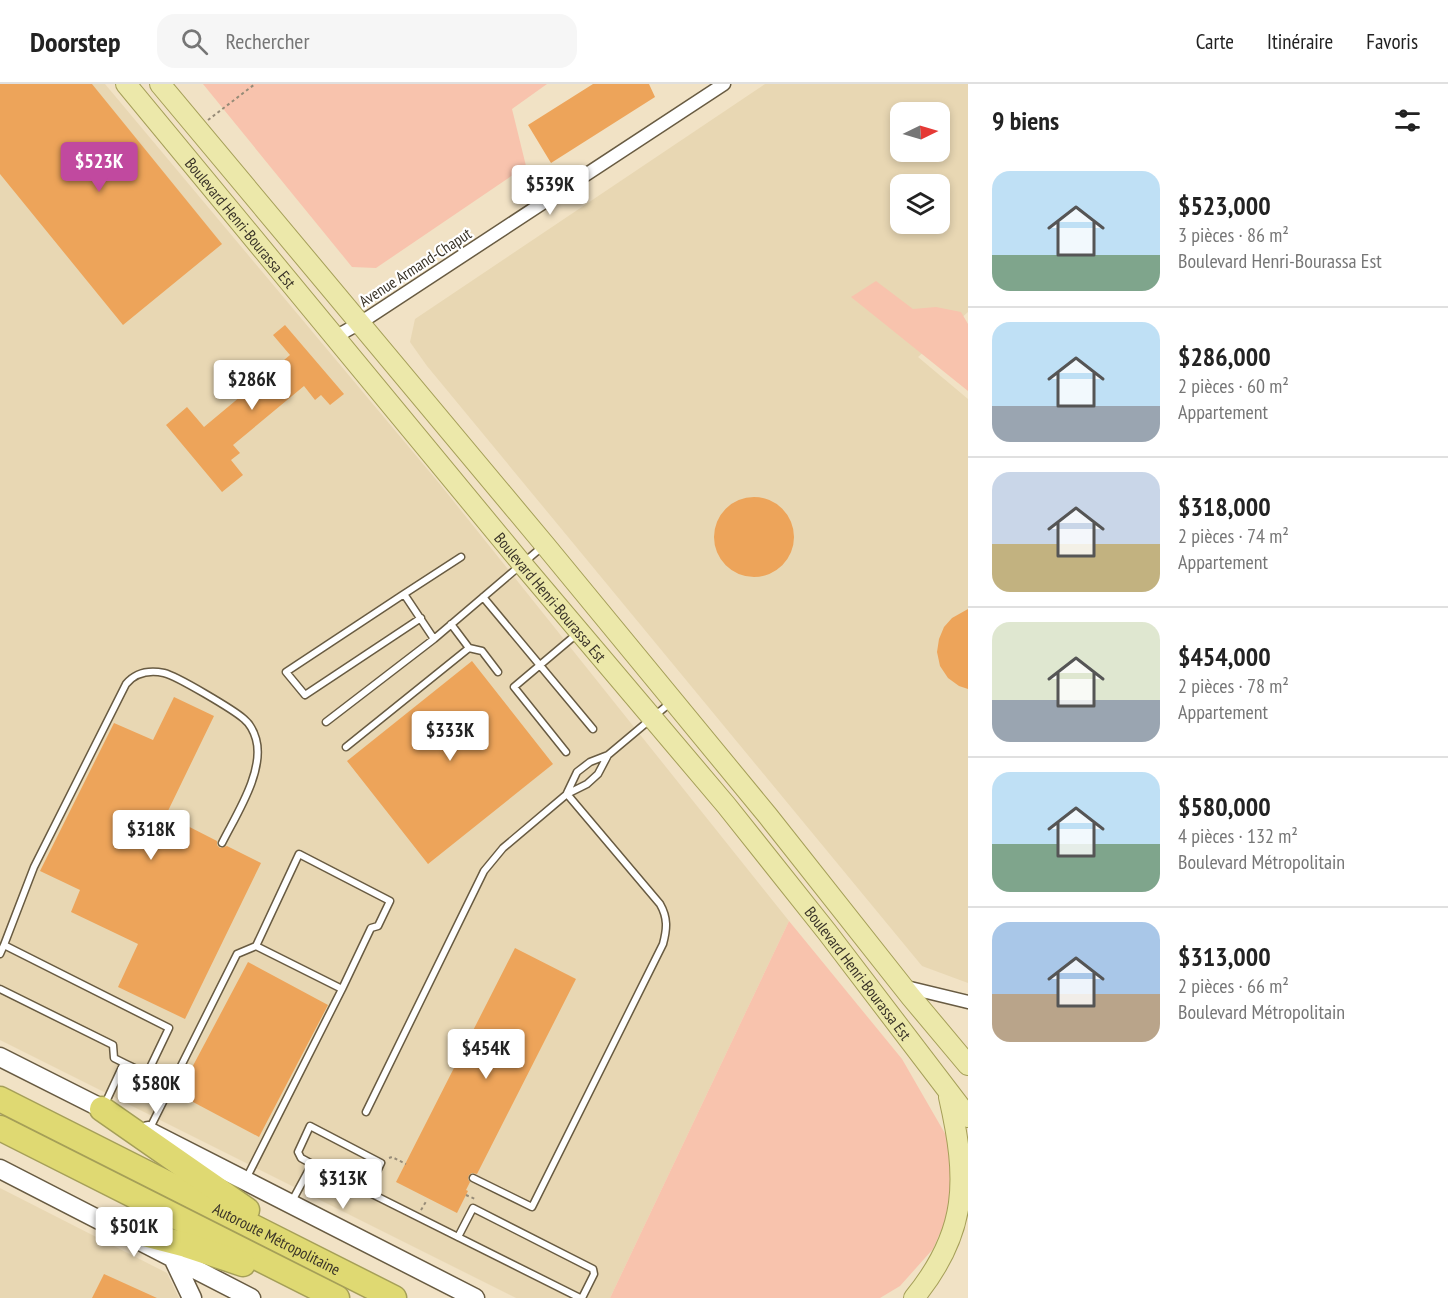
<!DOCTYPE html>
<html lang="fr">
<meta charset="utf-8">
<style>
body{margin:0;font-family:"PT Sans Narrow",sans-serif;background:#f6f6f6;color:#222;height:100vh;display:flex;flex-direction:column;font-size:22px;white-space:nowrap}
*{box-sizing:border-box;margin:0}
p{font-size:20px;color:#767676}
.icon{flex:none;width:33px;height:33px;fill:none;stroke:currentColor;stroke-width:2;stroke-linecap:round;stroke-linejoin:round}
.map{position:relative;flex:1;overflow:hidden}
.drawer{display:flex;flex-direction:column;background:#fff;width:480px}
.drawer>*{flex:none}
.needle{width:39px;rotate:85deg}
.tools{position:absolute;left:890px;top:18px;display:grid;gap:12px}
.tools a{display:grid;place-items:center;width:60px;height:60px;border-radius:12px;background:#fff;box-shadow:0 3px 9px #0003;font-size:30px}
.price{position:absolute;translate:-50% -51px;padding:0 14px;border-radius:6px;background:#fff;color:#222;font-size:20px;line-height:39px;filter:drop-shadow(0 2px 3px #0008)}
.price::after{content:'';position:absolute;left:50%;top:36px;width:18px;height:14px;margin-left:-9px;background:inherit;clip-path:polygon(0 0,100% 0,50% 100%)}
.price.selected{background:#c1499f;color:#fff}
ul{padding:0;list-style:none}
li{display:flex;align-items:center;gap:18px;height:150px;padding:0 24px}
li+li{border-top:2px solid #e0e0e0}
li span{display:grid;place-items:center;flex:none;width:168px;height:120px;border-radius:18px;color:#555}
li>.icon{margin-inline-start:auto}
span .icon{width:72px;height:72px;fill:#fffc;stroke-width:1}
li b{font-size:26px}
h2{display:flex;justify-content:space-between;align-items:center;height:72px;padding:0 24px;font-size:26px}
header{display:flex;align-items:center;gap:36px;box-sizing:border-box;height:84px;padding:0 30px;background:#fff;border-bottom:2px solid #e0e0e0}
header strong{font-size:28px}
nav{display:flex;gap:33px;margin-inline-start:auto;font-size:21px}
.search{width:420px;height:54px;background:#f6f6f6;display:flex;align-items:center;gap:15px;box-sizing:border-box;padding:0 21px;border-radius:18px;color:#767676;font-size:22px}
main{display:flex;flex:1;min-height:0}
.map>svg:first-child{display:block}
</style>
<header>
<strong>Doorstep</strong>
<div class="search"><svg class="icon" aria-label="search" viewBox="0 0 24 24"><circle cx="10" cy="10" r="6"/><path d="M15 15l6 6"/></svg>Rechercher</div>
<nav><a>Carte</a><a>Itinéraire</a><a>Favoris</a></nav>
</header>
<main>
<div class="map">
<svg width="968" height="1214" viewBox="0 0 968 1214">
<rect width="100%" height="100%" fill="#f1e2c5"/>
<path fill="#e8d7b3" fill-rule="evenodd" d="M0,0H105L439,399L789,837L610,1214H516L0,956Z
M765,0H968V228L918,273L968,315V899L922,882L427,282L410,258L415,235ZM900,28H939V68H900ZM900,100H939V140H900Z
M0,1104L167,1189L179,1214H0Z"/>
<path fill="#f8c3ad" d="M203,0H547L512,25L526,82L376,184L352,183Z
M876,197L913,225L936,223L961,228L968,240V307L851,213Z
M789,837L902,975L947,1053L956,1112L933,1165L900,1202L880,1214H610Z"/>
<path fill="#eda45a" d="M0,0H92L222,160L123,241L0,90Z
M593,0H649L655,13L551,79L528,41Z
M285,241L344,310L330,321L321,311L315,316L304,302L233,361L240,369L231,376L243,391L222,408L166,341L187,323L204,343L290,271L273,251Z
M714 453a40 40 0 1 1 80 0a40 40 0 1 1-80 0Z
M968,525V605L959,602L948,594L940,582L937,568L939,555L944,543L952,534Z
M472,577L553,680L428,780L347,677Z
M174,613L214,632L166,731L217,757V761L220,764L227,762L261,779L185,935L118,903L138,860L71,828L80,806L40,787L114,639L153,656Z
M515,864L576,895L477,1090L472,1089L469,1091L468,1095L470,1098L466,1106L468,1107L457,1129L396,1098Z
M248,878L328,921L259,1053L178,1010Z
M104,1190L157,1214H92Z"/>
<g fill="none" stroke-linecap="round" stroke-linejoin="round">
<defs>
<path id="lane" d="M404,510L461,473
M483,513L593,645
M421,534L305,611L286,588L404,510L434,555
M469,564L482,567L498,588
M326,638L434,555L542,463
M346,663L469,564L451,540
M566,668L514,603L578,549
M567,709L577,688L590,678L608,671L670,619
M4,861L34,783L126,600C136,588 149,586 164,589C177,592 234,626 244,635C250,640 254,648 256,655C265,687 236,731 222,759
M256,862L299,770L390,817L378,842L371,844L342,905
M0,870L4,861L169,944L147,990L124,979L104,1022
M0,905L113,961L114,974L124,979
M366,1028L484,787L503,764L567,710L587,700L598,690L608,671
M149,1046L237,870L256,862L342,905L246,1095
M473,1094L532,1123L663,860C667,845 668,834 660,820L567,710
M367,1108L381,1079L310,1042L298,1068L301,1074L312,1080L580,1214H581
M291,1119L312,1080
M458,1153L473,1124L593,1185L594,1190L582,1214"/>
<path id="street" d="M335,253L360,239L724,0
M902,902L968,918"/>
<path id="secondary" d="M0,973L113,1030
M148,1047L475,1214
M0,1085L251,1214
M173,1174L192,1214"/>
<g id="primary">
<path id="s1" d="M126,0L523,481L726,721L827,848L968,1033"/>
<path d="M160,0L545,461L768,732L911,913L968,981"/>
<path d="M914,1214C968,1148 968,1096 949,1013"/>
</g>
<g id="highway">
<path id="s2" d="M0,1015L394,1214"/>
<path d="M102,1025L247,1126"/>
<path d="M0,1044L337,1214"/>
<path d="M113,1142L186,1161L243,1180"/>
</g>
</defs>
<use href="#lane" stroke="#685b42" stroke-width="9"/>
<use href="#street" stroke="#685b42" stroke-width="15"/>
<use href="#secondary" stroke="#685b42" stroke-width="21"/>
<use href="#primary" stroke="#a59f58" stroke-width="22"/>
<use href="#highway" stroke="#a59f58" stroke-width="27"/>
<path stroke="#968b77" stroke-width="2" stroke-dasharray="3 3" stroke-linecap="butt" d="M208,36L255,0
M389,1074L392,1073L406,1080
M466,1111L475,1115
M421,1126L427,1116"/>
<use href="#lane" stroke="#fff" stroke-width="6"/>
<use href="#street" stroke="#fff" stroke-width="12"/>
<use href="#secondary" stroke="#fff" stroke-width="18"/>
<use href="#primary" stroke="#ece8aa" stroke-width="20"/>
<use href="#highway" stroke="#dfd972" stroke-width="24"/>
</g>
<g text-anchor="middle" stroke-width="4.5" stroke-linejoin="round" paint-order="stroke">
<g font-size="16" fill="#393328" stroke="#fff">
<text dy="6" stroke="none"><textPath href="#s1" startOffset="180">Boulevard Henri-Bourassa Est</textPath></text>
<text transform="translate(415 183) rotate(-33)" y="6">Avenue Armand-Chaput</text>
<text dy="6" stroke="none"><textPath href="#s1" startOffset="666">Boulevard Henri-Bourassa Est</textPath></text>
<text dy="6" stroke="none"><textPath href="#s1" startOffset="1152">Boulevard Henri-Bourassa Est</textPath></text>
<text dy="6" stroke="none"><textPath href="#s2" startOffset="310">Autoroute Métropolitaine</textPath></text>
</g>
</g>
</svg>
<div class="tools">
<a><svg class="needle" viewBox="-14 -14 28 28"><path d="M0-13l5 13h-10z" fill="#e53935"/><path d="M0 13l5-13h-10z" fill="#767676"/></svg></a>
<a><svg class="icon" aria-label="layers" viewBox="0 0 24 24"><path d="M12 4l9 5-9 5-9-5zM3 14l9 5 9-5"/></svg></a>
</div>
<b class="price selected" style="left:99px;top:109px">$523K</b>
<b class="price" style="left:550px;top:132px">$539K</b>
<b class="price" style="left:252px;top:327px">$286K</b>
<b class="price" style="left:450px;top:678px">$333K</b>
<b class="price" style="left:151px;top:777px">$318K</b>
<b class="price" style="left:486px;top:996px">$454K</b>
<b class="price" style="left:156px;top:1031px">$580K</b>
<b class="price" style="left:343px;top:1126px">$313K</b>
<b class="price" style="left:134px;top:1174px">$501K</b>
</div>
<section class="drawer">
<h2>9 biens<svg class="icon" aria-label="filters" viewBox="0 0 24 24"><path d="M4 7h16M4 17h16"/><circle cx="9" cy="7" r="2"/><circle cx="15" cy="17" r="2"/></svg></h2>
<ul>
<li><span style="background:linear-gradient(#bfe0f5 70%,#7fa58c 0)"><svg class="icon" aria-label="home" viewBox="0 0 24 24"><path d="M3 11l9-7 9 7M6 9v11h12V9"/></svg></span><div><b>$523,000</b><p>3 pièces · 86 m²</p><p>Boulevard Henri-Bourassa Est</p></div></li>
<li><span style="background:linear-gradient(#bfe0f5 70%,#9aa5b1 0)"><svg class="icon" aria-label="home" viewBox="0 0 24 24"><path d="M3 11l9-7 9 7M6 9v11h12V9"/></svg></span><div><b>$286,000</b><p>2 pièces · 60 m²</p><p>Appartement</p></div></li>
<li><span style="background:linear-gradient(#c9d6e8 60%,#c2b280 0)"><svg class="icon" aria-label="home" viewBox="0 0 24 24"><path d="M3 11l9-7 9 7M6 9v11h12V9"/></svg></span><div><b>$318,000</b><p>2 pièces · 74 m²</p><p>Appartement</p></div></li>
<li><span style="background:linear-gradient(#dfe7d0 65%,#9aa5b1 0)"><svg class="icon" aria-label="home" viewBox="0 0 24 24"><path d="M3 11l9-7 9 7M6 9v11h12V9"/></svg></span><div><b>$454,000</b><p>2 pièces · 78 m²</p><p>Appartement</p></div></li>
<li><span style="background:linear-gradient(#bfe0f5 60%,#7fa58c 0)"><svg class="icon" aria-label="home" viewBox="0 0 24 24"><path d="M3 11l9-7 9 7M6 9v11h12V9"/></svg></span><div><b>$580,000</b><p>4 pièces · 132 m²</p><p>Boulevard Métropolitain</p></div></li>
<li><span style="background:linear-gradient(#a9c7e8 60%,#b9a48a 0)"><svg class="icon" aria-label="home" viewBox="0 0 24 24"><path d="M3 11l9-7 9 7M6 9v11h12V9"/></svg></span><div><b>$313,000</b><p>2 pièces · 66 m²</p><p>Boulevard Métropolitain</p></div></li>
</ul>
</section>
</main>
